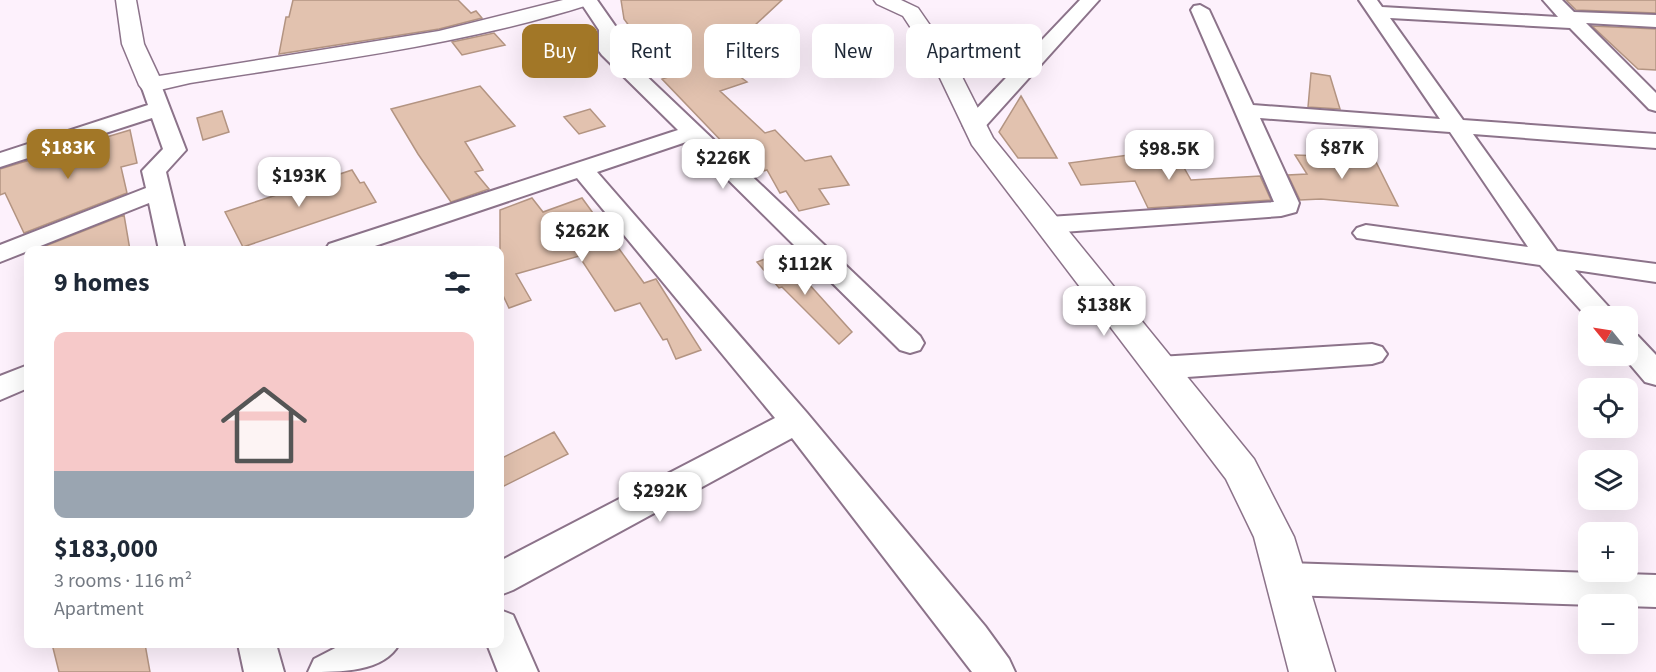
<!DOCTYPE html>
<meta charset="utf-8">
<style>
body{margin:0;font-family:"Source Sans 3",sans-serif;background:#f2f2f3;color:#1f2937;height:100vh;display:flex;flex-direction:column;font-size:22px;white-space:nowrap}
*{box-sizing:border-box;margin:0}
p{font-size:20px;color:#747a83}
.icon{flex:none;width:33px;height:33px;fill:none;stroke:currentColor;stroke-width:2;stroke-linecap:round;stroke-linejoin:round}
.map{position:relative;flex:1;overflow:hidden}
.side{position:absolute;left:24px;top:246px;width:480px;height:402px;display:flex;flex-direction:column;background:#fff;border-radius:12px;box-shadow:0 6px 24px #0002}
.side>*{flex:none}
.hud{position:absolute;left:522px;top:24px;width:570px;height:54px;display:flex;gap:12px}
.needle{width:39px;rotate:300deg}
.fabs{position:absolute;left:1578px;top:306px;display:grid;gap:12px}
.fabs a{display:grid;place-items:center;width:60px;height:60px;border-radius:12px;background:#fff;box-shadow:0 6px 24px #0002;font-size:30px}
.price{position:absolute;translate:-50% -51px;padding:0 14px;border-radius:12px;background:#fff;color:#222;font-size:20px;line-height:39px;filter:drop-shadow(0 2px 3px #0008)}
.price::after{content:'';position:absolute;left:50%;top:36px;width:18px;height:14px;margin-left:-9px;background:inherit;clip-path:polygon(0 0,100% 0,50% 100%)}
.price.selected{background:#a27727;color:#fff}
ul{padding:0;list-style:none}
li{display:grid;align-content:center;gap:12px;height:318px;padding:0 30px}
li+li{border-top:2px solid #e0e1e3}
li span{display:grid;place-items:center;height:186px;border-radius:12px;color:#555}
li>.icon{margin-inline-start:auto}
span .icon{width:108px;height:108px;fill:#fffc;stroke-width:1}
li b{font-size:26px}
h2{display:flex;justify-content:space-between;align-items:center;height:72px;padding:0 30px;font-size:26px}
.chip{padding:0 21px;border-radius:12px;background:#fff;box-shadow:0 6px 24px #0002;font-size:21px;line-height:54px}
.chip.selected{background:#a27727;color:#fff}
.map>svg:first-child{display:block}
</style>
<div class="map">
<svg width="1656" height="672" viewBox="0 0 1656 672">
<rect width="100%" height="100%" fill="#fdf1fc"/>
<path fill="#e2c2af" stroke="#b39482" stroke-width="1.5" d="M293,0H458L471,13L476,11L482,18L439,29L279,54L286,17H289Z
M621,0H782L753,27L768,52L751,63L730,69L747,82L720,91L765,133L775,130L805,161L831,156L849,185L819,189L829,204L799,211L786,191L780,193L767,170L753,174L662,79L675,75L641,37L638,38L624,19Z
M1566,0H1656V13L1576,10Z
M1592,26L1656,29V70L1638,69Z
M494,33L505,45L462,55L452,42Z
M1311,73L1330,76L1340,109L1308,107Z
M480,86L515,126L465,142L483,170L475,172L489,189L451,202L418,154L391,109Z
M1021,96L1057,158H1018L999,132Z
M590,109L605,126L579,134L564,117Z
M222,111L229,132L203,140L197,118Z
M130,130L137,163L121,167L127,193L24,233L5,193L0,195V169Z
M1151,152H1175L1191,180L1260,176L1271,200L1148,208L1135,181L1081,185L1069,163Z
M1295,155L1374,158L1398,206L1321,199L1300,200L1288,175L1307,174Z
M352,170L360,183L364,182L376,202L243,247L225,212Z
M532,198L543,212L582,198L644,283L656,279L701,350L676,359L667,339L663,340L640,303L615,311L579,256L516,274L531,300L509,308L500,289V210Z
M124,215L130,250H35Z
M781,253L852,332L839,344L782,287L779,288L757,262Z
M554,432L568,454L500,488V459Z
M52,644H145L150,672H59Z"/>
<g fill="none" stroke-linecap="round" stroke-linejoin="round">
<defs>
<path id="minor" d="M579,0H597L618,30L619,50L920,336L924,343L920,350L910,353L900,350L689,141L597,172L807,413L985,626L1009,659L1015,672H972L792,438L513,590L500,595V561L775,418L577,178L363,250H325L329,244L678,130L602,55L599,51V30Z
M1080,0H1099L982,130H966L963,125L966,120Z
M1359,0H1377L1382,7L1558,17L1543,0H1562L1574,12L1656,15V27L1586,23L1656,93V111L1649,109L1570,28L1390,18L1463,120L1656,134V148L1473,134L1557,251L1656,264V282L1575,270L1617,316L1588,318L1540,265L1357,238L1353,233L1357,228L1366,225L1528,247L1450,132L1260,118L1299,203L1296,212L1281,216L1049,233L1040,230L1037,225L1040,220L1049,217L1274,202L1191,10L1194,6L1200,5L1209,10L1253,105L1440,119Z
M151,79L158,81L161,85L186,150L166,172L185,250H159L149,203L0,262V245L146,188L142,171L163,149L152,118L0,167V153L148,105L141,85L144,81Z
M1628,333L1638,336L1656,355V385L1645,382L1623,356H1628Z
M1372,344L1382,347L1387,354L1382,361L1372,364L1159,379L1149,376L1144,368L1149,360L1159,357Z
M28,365V388L0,400V376Z
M1287,563L1656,575V607L1287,595L1274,590L1269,579L1274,568Z
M500,610L513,615L538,672H498L487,644H500Z
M238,644H276L284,672H244Z
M343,644H399C384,672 341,672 308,672L314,659Z"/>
<path id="tertiary" d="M116,0H136L144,44L159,76L439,31L563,0H594L591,4C460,46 325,61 190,83L151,92L143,90L139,85L122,44Z
M874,0H901L918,8L952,57L993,138L1254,459L1294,537L1335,672H1289L1254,537L1226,479L972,145L930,57L903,16L877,4Z"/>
</defs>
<use href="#minor" stroke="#8c738a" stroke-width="4"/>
<use href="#tertiary" stroke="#8c738a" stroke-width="3"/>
<use href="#minor" fill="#fff" fill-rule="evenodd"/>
<use href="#tertiary" fill="#fff" fill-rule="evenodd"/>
</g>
</svg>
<div class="fabs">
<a><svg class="needle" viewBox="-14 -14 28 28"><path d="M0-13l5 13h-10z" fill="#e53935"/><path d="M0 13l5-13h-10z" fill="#747a83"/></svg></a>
<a><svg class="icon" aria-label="locate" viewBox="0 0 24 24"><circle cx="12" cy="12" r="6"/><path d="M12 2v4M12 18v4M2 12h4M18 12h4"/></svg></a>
<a><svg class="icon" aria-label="layers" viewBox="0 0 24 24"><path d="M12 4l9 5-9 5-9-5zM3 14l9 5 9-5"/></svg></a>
<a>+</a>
<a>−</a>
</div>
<b class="price selected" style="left:68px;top:180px">$183K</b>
<b class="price" style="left:1342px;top:180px">$87K</b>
<b class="price" style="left:1169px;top:181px">$98.5K</b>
<b class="price" style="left:723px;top:190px">$226K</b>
<b class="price" style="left:299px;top:208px">$193K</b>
<b class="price" style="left:582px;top:263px">$262K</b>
<b class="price" style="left:805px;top:296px">$112K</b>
<b class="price" style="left:1104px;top:337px">$138K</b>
<b class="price" style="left:660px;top:523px">$292K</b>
<div class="hud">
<a class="chip selected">Buy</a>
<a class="chip">Rent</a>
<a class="chip">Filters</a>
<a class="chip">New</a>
<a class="chip">Apartment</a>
</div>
<section class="side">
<h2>9 homes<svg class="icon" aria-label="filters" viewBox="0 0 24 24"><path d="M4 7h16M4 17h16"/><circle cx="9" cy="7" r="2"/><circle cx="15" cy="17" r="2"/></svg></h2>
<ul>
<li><span style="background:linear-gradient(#f6c9c9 75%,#9aa5b1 0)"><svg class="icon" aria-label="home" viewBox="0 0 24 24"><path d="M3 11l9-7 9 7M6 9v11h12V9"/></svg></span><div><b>$183,000</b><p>3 rooms · 116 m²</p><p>Apartment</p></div></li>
</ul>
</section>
</div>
